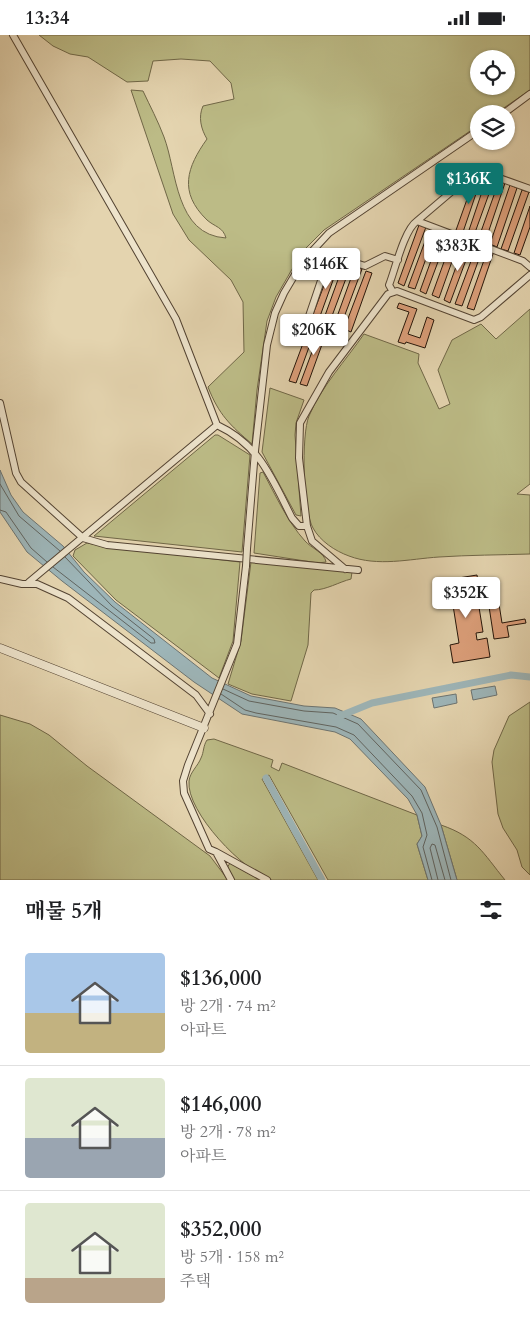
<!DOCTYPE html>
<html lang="ko">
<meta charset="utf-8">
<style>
body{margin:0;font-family:Cardo,"Noto Serif KR",serif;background:#f6f6f6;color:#202124;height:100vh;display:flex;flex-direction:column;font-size:19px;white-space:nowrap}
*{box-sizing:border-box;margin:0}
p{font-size:16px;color:#757577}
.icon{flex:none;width:28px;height:28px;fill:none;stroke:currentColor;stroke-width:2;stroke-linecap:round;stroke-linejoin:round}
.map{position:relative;height:845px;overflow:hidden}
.panel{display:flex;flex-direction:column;background:#fff;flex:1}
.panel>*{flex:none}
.buttons{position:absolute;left:470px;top:15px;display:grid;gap:10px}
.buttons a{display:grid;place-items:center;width:45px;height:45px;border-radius:50%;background:#fff;box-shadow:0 1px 4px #0004;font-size:25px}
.price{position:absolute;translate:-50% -42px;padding:0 11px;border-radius:5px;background:#fff;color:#222;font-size:16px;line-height:32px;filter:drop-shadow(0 1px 2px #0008)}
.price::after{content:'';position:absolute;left:50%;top:30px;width:15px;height:11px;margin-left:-8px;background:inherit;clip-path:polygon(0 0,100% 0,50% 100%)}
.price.current{background:#0f766e;color:#fff}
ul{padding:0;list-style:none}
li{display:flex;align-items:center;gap:15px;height:125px;padding:0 25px}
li+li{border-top:1px solid #e0e0e0}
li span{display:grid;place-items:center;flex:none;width:140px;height:100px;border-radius:5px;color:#555}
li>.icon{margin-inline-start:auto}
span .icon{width:60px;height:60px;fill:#fffc;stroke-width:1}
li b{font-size:21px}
h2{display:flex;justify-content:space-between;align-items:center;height:60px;padding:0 25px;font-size:21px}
.status{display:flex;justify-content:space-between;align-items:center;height:35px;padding:0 25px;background:#fff;direction:ltr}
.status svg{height:14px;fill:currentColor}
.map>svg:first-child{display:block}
</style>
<div class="status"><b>13:34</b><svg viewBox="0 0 49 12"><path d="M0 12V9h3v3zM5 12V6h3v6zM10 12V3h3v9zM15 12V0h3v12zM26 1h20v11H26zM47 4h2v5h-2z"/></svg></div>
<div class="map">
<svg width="530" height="845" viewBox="0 0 530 845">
<rect width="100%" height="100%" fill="#e4d4af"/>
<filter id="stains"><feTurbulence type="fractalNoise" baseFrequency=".004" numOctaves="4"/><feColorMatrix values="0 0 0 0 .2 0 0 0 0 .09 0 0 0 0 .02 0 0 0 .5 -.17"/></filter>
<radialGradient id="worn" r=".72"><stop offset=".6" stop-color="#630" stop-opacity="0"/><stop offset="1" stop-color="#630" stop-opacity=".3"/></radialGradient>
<path fill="#bcbb86" stroke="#706747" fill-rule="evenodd" d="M39,0H530V55L495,79H479V90L324,195L302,217L276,262L267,286L257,355L252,409C230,390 219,380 208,352L244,317L243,267L231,245L189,205L173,179L131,55L143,56C150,71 158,86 164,102C177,136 175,200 226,203C223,192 215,192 207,185C178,157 187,132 207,104C201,94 198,82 203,71L234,64L231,48L210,26L181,24L153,26L148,46L127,47L88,22L70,19L53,11ZM479,24H506V51H479Z
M530,274V449L517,459L530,460V519C500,520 469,520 439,522C409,524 378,532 349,521C335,516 320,506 313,493C303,476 301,400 309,381C321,352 346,325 364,299L419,319L418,328L439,374L450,369L438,335L452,305L481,289L496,304Z
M270,353L304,365L296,388L295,400L301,481L296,480L262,417Z
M215,400H218L250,420L242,517L94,501Z
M263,437C276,461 287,486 305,506C311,513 325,518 326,527L318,528L254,518L260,438Z
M87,508L108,512L240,527L233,606L219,643L116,565L73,521L75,515Z
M251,527L352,537L351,544C339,547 326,555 314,555L311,558L308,610L291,666L252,659L228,649L241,606Z
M530,667V840L522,832L517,815L503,793L498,779L492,727L494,715L509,681Z
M0,680L30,689L49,700L87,731L210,821L228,845H0Z
M214,704L273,725L271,732L279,736L282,728L417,780L422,801L417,809L428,845H328L269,740L262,744L318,845C304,845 285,845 272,845C244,837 186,777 189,746C190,737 198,731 201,723C204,717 203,711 207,705Z
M441,790C476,802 483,818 505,845H457Z
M230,828L260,845H233L227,833Z"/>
<path fill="#9db5b8" stroke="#6c7472" d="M0,435L11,460L23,477L63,511L84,537L115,567L212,643L251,661L304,671L335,673L361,684L425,752L441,790L457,845H428L417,809L422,801L417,780L408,764L350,704L335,697L242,679L194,647L62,546L27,517L0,477Z
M495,651L497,660L473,665L471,655Z
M456,659L457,668L434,673L432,663Z"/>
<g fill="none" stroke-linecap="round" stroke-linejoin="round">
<path stroke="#606460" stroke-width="1" d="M0,449L19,481L60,516
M0,475L6,477L31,513L47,527
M53,532L151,608H155L154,604L112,571L65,522
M223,654L249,666L304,676L333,678L358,689L421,755L437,792L451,845
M221,659L245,675L256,678L336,692L354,700L412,761L422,778L427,800L423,812L432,845
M438,845L430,813L432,809L435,810L445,845"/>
<path stroke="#9db5b8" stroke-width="7" d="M340,681L372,668L511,640L530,642
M266,743L322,845"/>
</g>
<path fill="#dea07b" stroke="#231308" d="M476,139L482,141L462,200L455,198Z
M487,142L494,145L473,203L467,201Z
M499,146L505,148L485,207L478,205Z
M510,150L517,153L497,212L490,209Z
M522,155L529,157L508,216L501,214Z
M530,171V192L520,220L514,218Z
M419,190L426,192L404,251L398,248Z
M430,193L436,196L415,254L408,252Z
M441,198L448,200L426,259L420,256Z
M453,202L460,204L439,263L432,260Z
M465,207L472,209L450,268L444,265Z
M477,210L483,213L462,271L455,269Z
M488,214L494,216L474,275L467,273Z
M334,224L340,226L319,284L312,282Z
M344,228L351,230L329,289L323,286Z
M355,232L362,234L340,293L334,290Z
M366,236L372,238L351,297L344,294Z
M399,268L417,274L408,299L420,303L427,282L434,285L425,313L406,307L405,309L398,307L409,277L397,273Z
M311,287L317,290L296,348L289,346Z
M322,290L328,293L307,351L300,349Z
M477,540L480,561L471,562L472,567L478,566L483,597L476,598L477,605L487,603L490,622L453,628L450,610L459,608L452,564L443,566L440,546Z
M496,550L502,588L525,584L526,588L507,591L509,602L494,604L486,552Z"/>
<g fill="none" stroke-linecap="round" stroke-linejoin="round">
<defs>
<path id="minor" d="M13,0L176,284L217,390C260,410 272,444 292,483L299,491H307
M503,79L530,59
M417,186L477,135L530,154
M393,257L389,250C395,235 404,195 417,186L523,226L530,232
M342,297L310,285L309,281L329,222L334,221L365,231L385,221L398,225
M0,368L16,438L21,447L83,503L107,510L358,535
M247,514L255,416L267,310L275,278L284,258L303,226L329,198L479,95
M345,534L312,506L307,491L299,423L300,388L329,337L388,259L397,256L474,285L481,282L530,240
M0,544L22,549H37L68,563L196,660L210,679
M29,547L217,390
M216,817L267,845
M231,845L216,817L209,814L184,758L183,746L188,730L237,609L246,531"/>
<path id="tertiary" d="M0,613L204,693"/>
</defs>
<use href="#minor" stroke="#534332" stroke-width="8"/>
<use href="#tertiary" stroke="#534332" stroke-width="9"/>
<use href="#minor" stroke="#ede3cb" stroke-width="6"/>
<use href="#tertiary" stroke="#ede3cb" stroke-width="8"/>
<defs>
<path id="minor-bridge" d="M246,531L247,514"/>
</defs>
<use href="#minor-bridge" stroke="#534332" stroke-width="8" stroke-linecap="butt"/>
<use href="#minor-bridge" stroke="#ede3cb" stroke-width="6"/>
</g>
<rect width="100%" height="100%" filter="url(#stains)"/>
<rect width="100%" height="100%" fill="url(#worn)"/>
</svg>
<div class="buttons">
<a><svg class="icon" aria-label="locate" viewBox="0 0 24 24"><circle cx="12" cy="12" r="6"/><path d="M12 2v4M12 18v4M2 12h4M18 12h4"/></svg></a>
<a><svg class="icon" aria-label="layers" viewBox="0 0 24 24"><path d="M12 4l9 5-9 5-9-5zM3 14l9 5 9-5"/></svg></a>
</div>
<b class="price current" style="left:469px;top:170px">$136K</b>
<b class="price" style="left:458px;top:237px">$383K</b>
<b class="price" style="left:326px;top:255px">$146K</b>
<b class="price" style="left:314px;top:321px">$206K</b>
<b class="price" style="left:466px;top:584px">$352K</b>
</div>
<section class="panel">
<h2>매물 5개<svg class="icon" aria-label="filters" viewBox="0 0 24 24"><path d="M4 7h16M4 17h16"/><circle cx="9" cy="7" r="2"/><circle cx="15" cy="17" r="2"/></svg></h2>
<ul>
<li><span style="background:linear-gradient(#a9c7e8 60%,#c2b280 0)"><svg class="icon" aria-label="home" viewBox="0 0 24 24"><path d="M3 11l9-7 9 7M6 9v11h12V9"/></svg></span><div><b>$136,000</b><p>방 2개 · 74 m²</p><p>아파트</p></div></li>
<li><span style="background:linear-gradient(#dfe7d0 60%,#9aa5b1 0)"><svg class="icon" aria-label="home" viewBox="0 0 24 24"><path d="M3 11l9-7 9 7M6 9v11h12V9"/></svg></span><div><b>$146,000</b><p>방 2개 · 78 m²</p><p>아파트</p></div></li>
<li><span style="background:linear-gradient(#dfe7d0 75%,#b9a48a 0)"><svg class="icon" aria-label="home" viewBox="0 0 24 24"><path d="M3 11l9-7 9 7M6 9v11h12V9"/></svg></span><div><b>$352,000</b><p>방 5개 · 158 m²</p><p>주택</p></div></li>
</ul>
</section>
